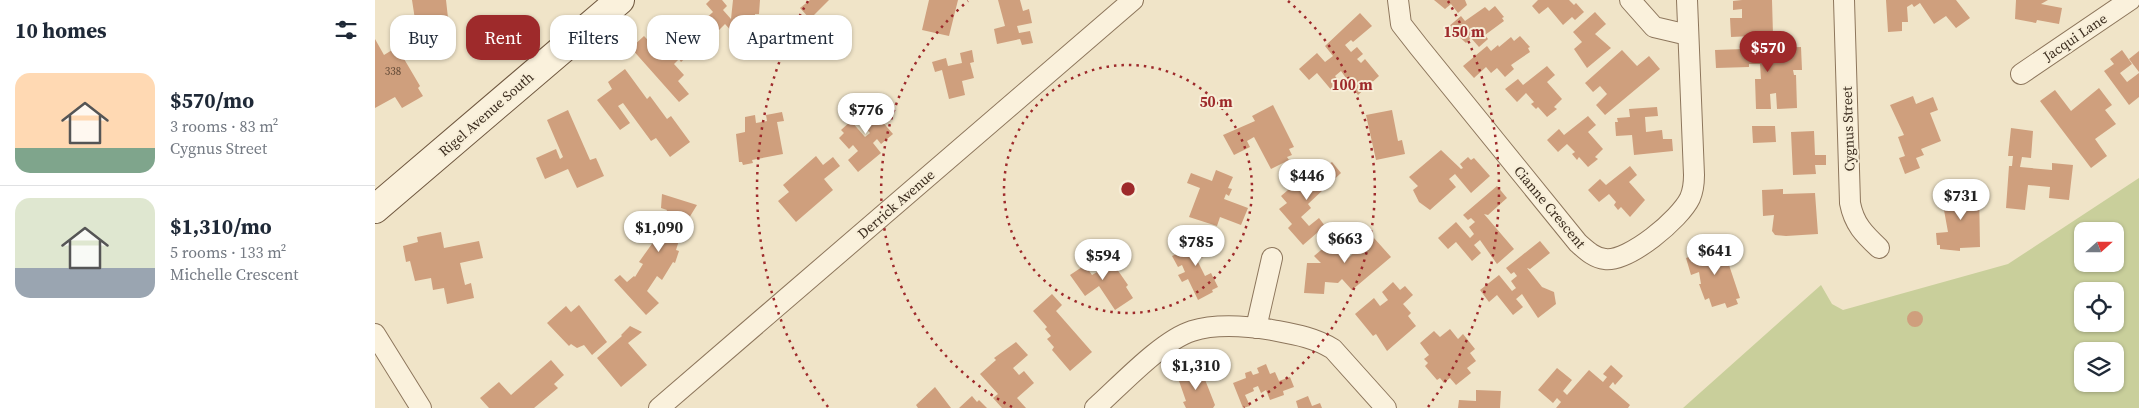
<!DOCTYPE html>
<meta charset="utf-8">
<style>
body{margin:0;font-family:"Source Serif 4",serif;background:#f2f2f3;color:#1f2937;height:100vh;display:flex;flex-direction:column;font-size:19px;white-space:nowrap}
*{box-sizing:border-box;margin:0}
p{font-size:16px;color:#747a83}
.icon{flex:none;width:28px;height:28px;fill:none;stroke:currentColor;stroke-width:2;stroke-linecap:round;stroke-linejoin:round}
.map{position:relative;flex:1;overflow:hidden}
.side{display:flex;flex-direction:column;background:#fff;width:375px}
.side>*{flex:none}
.banner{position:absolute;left:15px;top:15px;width:475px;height:45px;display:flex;gap:10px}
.needle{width:32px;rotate:69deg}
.controls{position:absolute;left:1699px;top:222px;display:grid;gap:10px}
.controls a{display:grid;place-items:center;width:50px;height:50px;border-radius:10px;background:#fff;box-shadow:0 1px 4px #0004;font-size:25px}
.price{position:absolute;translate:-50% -42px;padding:0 11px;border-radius:18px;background:#fff;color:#222;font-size:16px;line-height:32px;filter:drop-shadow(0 1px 2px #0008)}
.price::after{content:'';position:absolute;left:50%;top:30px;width:15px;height:11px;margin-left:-8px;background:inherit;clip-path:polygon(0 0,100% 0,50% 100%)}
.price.selected{background:#9e2a2b;color:#fff}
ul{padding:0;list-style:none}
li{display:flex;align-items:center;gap:15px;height:125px;padding:0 15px}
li+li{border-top:1px solid #e0e1e3}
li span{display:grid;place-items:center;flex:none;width:140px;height:100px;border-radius:15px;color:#555}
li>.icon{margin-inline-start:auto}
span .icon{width:60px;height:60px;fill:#fffc;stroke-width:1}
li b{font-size:21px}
h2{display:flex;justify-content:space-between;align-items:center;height:60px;padding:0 15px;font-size:21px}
.tag{padding:0 18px;border-radius:15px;background:#fff;box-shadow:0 1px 4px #0004;font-size:18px;line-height:45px}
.tag.selected{background:#9e2a2b;color:#fff}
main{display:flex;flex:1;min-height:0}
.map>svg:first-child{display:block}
</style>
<main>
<section class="side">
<h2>10 homes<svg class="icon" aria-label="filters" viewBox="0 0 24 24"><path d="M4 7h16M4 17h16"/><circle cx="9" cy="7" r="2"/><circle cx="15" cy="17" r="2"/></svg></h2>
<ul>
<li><span style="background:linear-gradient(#ffd9b3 75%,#7fa58c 0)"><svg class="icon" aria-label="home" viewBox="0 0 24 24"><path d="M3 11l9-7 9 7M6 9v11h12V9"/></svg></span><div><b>$570/mo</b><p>3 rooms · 83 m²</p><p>Cygnus Street</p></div></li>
<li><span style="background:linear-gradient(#dfe7d0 70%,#9aa5b1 0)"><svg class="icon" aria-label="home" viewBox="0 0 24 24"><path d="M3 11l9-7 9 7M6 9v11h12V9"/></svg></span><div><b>$1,310/mo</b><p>5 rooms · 133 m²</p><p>Michelle Crescent</p></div></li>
</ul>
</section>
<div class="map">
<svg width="1764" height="408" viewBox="0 0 1764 408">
<rect width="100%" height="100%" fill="#f0e4c8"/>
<path fill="#c9cf9b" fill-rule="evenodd" d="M1764,178V408H1308L1446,285L1457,304L1468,310L1633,264ZM1708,231H1740V264H1708ZM1708,291H1740V324H1708ZM1708,351H1740V384H1708Z"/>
<path fill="#cf9f7d" d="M37,0H71L73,18L61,20L63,37L43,39Z
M335,0H347L352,6L348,10L356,19L358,0H385L384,14H380V31H366L361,36L350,24L341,33L328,21L338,12L331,4Z
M435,0H454L435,19L425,8Z
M554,0H583L574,36L547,30Z
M623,0H645L648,11L654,9L657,23L642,26L644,33L655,31L658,43L647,45L645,39L622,44L619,29L630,26Z
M1059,0H1090L1092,5L1083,13L1076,4L1070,9Z
M1163,0H1194L1199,5L1201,3L1209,12L1200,20L1197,17L1188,25L1173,7L1164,14L1157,6Z
M1367,0H1397L1398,35L1356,37L1355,18H1367V9L1358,10V1Z
M1511,0H1581L1595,18L1581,28L1571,16L1559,24L1545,3L1539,7L1537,4L1532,7L1533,22H1527V31L1513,32Z
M1641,0H1673L1666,4L1687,8L1684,24L1662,20L1661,23L1640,19Z
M1120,6L1129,17L1127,18L1129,21L1110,35L1113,39L1104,47L1096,38L1091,43L1073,27L1086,16L1090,21L1110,7L1114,11Z
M1220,12L1231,24L1220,34L1236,48L1212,68L1199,49L1207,42L1198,32Z
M985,13L997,26L978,42L976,40L970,45L976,52L982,47L988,54L982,59L986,63L990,59L1004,76L983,95L966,71L960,76L967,84L958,92L942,73L934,80L924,69L942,53L950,62L958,56L950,46Z
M311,32L321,43L316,47L319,50L306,62L304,59L299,64L309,75L303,81L314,94L304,102L256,48L269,36L285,53L295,45L292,42L300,36L302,39Z
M1145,36L1155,47L1153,48L1155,52L1136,65L1139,69L1130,77L1122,68L1116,73L1111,67L1099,78L1088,66L1112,46L1116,51L1123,45L1124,47L1136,37L1139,41Z
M0,39L9,55L22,47L45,86L43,88L48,96L27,108L20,97L0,108Z
M1426,47L1427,70H1418L1419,75H1421L1422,108L1402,109L1401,93L1395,94L1396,109H1381L1380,79H1386L1385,64H1374V67L1341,68L1340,50Z
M597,50L599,62L595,63L599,78L587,81L590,95L574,99L567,70L560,72L557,62L571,58L573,66L587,63L585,53Z
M1247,50L1262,66L1274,56L1285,69L1230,115L1221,105L1232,94L1225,86L1218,92L1210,83Z
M1747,50L1757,64L1745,73L1752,82L1764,73V97L1754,105L1729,71L1739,64L1735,59Z
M1764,51V72L1754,59Z
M1172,66L1180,75L1172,82L1187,99L1179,107L1182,109L1172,117L1163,107L1161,109L1156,104L1159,102L1151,93L1142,102L1130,89L1143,79L1148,85Z
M250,69L272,99L275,96L292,119L296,116L315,142L295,157L281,138L276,141L248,103L243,106L255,123L245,130L222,100L237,89L233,82Z
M1724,88L1737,105L1730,110L1741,124L1720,139L1732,156L1716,168L1665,101L1680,90L1696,111Z
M1538,96L1541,104L1558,97L1563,110L1555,113L1566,141L1546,149L1549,155L1541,158L1545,168L1530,174L1524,158L1530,156L1523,137L1529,135L1515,105Z
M498,98L511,114L505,119L518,134L506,144L502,139L498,143L506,153L483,172L473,160L483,151L478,145L474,149L464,138L469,133L466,130L476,121L490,137L495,133L479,114Z
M898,105L919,147L914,149L917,155L912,157L914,160L896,169L879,137L872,141L875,147L859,155L848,135L880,121L877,116Z
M1282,107L1283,116L1270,117L1271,132L1287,130L1288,139H1297L1298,151L1259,155L1257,135L1241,136L1240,122H1243L1242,118L1255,117L1254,109Z
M193,110L215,160L221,158L229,176L202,188L193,169L170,179L161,158L181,149L185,159L188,157L172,120Z
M1017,110L1023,141L1027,140L1030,154L1001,160L991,115Z
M407,112L409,121L402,122L408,154L377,160L378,163L368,165L367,162H364L361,134L370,132V117L380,115L381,123L392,121L391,115Z
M1213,116L1221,125L1213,132L1228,149L1220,157L1223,159L1213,167L1204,157L1202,160L1197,154L1200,152L1192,144L1183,152L1172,140L1184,129L1189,135Z
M1377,126H1400L1401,142L1378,143Z
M1636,128L1658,131L1656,158L1647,157L1645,167L1677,170V163L1698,165L1694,200L1674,198L1675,187L1653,185L1650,210L1631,208L1634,166H1637L1638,156H1633Z
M1439,131L1440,155H1451V165H1440L1441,174L1418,175L1416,132Z
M1066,150L1086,169L1088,168L1085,164L1093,157L1096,160L1099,158L1115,176L1096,193L1080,174L1074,179L1081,187L1055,210L1044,202L1038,190L1043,186L1034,177Z
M441,156L448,165L458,157L465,166L449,179L458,190L421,222L403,201L414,192L408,185Z
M957,162L966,173L933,204L936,208L926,217L934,226L944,218L950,226L928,245L913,228L917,224L904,209L912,203L906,196L941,166L945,171Z
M1255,166L1262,175L1254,182L1270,200L1255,217L1246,207L1243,210L1239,205L1241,202L1234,194L1224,202L1213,190L1225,179L1231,185Z
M841,170L858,177L853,188L857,189L854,196L851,194L849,199L873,208L866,225L845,217L842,226L814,217L825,188L812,183L816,173L837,181Z
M1122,186L1132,198L1113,215L1109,214L1139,249L1122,264L1105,240L1099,245L1106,253L1097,261L1081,242L1073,249L1063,238L1081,222L1095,238L1099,234L1094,227L1100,222L1096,218L1093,220L1088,215Z
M1408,189V194L1440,193L1443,234L1411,236L1400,235L1397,231L1399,215L1388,216L1387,190Z
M1604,190L1605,247L1585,248V251L1565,249V245H1562L1561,233L1573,232L1569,210H1572V191Z
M287,194L322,205L314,218L312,217L309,224L316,227L313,237L306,234L301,250L304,251L300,263L298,262L287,280L282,276L272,291L284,303L271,315L239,280L245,275L252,282L259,276L260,277L268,264L264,262L279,241L282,233L284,234L292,210L286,208Z
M990,228L1016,257L977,290L967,279L963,283L950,282L949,294L929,293L932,263H946L939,256L958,240L973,258L981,251L974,242Z
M66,232L69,248L104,241L108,258L85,263L90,285L96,283L99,298L72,304L69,288L58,290L56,278L40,281L35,261L31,262L28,246L43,242L42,237Z
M836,238L842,250L822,260L830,276L836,273L843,287L837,290L838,292L823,300L813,279L807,282L803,275L810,272L807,265L803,267L797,256L806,252L802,246L815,240L818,246Z
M1165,241L1175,253L1155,269L1152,268L1167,287L1179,292L1181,304L1163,318L1147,294L1141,299L1148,307L1138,315L1122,295L1114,302L1105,290L1124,275L1137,291L1141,288L1136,281L1142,276L1139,272L1136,274L1131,268Z
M1350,244L1356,261L1353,262L1365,298L1361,299L1363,304L1352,308L1350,303L1337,307L1334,298L1330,300L1324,284H1326L1324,272L1316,275L1311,258Z
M722,251L731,265L737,262L753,285L751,287L758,298L740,310L724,286L710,296L695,275L710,265L717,275L722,272L716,264L713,266L709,260Z
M1018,282L1025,290L1030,286L1038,295L1028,304L1036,313L1033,316L1041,326L1012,351L1001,334L998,336L980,314L999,298L1005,306L1013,300L1007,292Z
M677,294L687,305L681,311L717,352L695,371L677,350L679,347L672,339L676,336L670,329L672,327L658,311Z
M204,305L232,342L217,355L209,345L202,348L196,344L194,346L172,323L191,306L196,312Z
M1532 319a8 8 0 1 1 16 0a8 8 0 1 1-16 0Z
M255,326L267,332L253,343L272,365L246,387L222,358L247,336L246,335Z
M1075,329L1083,339L1088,334L1100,349L1095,353L1101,361L1092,368L1096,373L1081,385L1075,378L1069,383L1065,378L1062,380L1050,366L1053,363L1049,359L1054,355L1045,343L1059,331L1065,337Z
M641,342L653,355L638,368L644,375L649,371L659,383L642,398L651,408H627L618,398L623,394L605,374L621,360L619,358Z
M176,360L189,375L179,384L183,388L159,408H114L105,398L124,382L136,395Z
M891,364L895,374L900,372L904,381L915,377L919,387L908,391L909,395L895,400L891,390L886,393L883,386L878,388L879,391L870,395L875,406L868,408L858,383L871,378L870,373L876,371L878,375L884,373L882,368Z
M1236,365L1248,376L1240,385L1238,382L1234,387L1255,405L1253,408H1181L1186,402L1182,398L1178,403L1163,390L1182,368L1197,380L1188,391L1192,395L1214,370L1228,382L1232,377L1228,374Z
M821,369L823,374L827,372L840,405L838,408H811L808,402L811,401L804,381L808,380L806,375Z
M560,387L576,408H543L541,405Z
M1101,390L1126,391L1125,408H1083L1084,400L1101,401Z
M597,396L602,402L604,400L612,408H584Z
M933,396L937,406L945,403L947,408H923L921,401Z"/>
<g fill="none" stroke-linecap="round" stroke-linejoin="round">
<defs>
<path id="street" d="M1023,0L1026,24L1044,47L1203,243C1211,250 1219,258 1230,259C1254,262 1305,219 1315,198C1318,191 1319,183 1319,175L1312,0
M1255,0L1279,27L1313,35
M1469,0L1475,203C1479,224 1489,234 1504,248
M1646,74L1755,0
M881,328L897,258
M0,334L46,408
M284,408L758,0
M720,408C745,386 786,341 817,331C842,323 872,326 897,330C918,334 939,337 958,349L1011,408"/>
<path id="secondary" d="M0,209L245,0"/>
</defs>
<use href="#street" stroke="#8d765c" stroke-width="22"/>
<use href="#secondary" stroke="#6f573f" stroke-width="30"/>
<use href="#street" stroke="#faf1dc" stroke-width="20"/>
<use href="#secondary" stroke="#faf1dc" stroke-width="28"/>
</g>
<g fill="none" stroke="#9e2a2b" stroke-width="2.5" stroke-dasharray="2.5 5">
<circle cx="753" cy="189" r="124"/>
<path d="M637 407A247 247 0 0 1 593 1M913 1A247 247 0 0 1 869 407"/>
<path d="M453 407A371 371 0 0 1 433 1M1073 1A371 371 0 0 1 1053 407"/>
</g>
<g text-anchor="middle" stroke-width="4" stroke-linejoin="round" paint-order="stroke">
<g font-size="11" fill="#624a37">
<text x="18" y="75">338</text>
</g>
<g font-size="14" fill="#3d2e20" stroke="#f7eed8">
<text transform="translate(1700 37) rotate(-34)" y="5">Jacqui Lane</text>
<text transform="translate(111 114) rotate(-41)" y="5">Rigel Avenue South</text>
<text transform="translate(1473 129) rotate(-92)" y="5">Cygnus Street</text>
<text transform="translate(521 204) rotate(-41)" y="5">Derrick Avenue</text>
<text transform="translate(1175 207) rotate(50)" y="5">Cianne Crescent</text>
</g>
</g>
<circle cx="753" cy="189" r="8" fill="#9e2a2b" stroke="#f7eed8" stroke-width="2.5"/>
<g font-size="15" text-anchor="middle" font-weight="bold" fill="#9e2a2b" stroke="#f7eed8" stroke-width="4" stroke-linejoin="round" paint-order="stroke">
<text x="1089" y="37">150 m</text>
<text x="977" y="90">100 m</text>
<text x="841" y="107">50 m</text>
</g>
</svg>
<div class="controls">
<a><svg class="needle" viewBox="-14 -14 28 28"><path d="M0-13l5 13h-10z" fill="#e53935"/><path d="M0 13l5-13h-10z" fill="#747a83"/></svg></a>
<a><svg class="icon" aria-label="locate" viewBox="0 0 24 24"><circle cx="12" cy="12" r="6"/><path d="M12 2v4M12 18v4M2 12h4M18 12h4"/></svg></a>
<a><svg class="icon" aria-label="layers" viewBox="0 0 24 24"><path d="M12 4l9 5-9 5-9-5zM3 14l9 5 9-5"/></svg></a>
</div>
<b class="price selected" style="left:1393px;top:73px">$570</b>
<b class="price" style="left:491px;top:135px">$776</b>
<b class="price" style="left:932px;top:201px">$446</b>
<b class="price" style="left:1586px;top:221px">$731</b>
<b class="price" style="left:284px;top:253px">$1,090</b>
<b class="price" style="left:970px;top:264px">$663</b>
<b class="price" style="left:821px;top:267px">$785</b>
<b class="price" style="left:1340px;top:276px">$641</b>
<b class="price" style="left:728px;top:281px">$594</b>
<b class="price" style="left:821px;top:391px">$1,310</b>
<div class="banner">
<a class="tag">Buy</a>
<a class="tag selected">Rent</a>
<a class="tag">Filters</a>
<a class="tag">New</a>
<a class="tag">Apartment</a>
</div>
</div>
</main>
